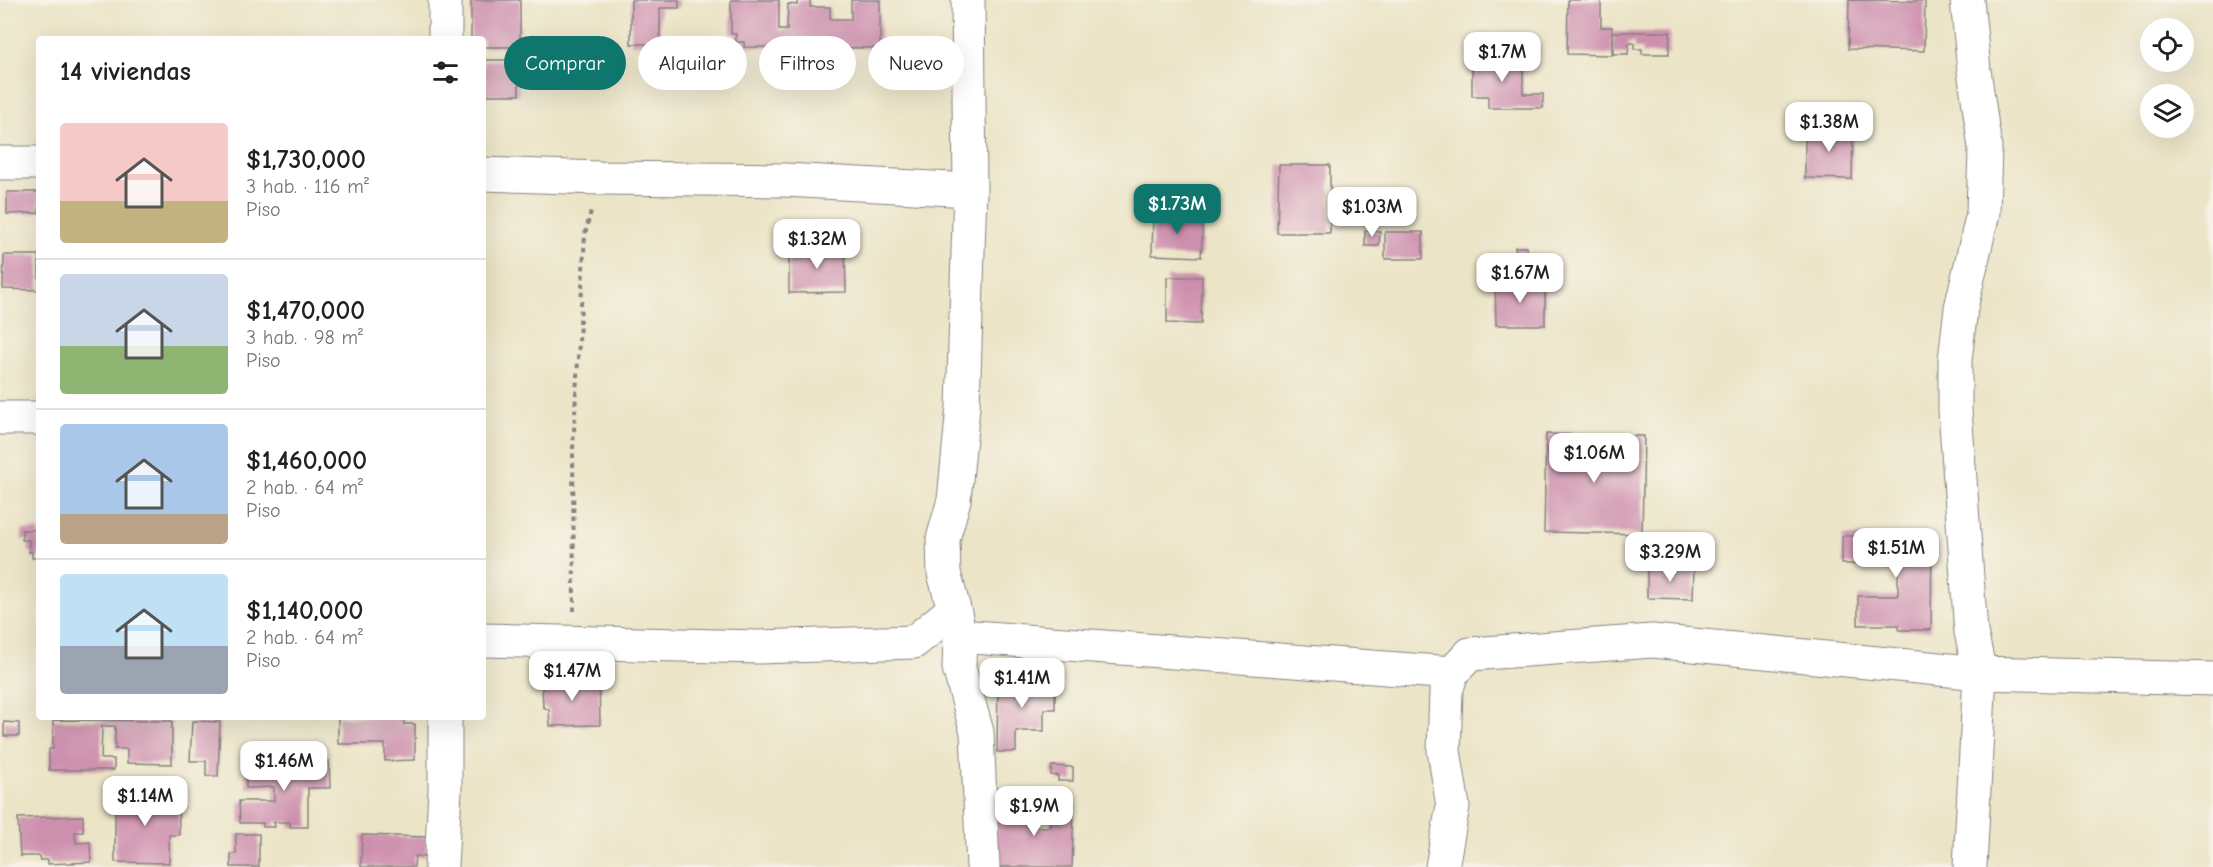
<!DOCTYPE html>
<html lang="es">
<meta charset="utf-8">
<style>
body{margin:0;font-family:"Comic Neue",sans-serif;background:#f6f6f6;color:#202124;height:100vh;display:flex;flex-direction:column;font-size:22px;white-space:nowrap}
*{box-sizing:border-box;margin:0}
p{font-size:20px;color:#757577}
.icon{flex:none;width:33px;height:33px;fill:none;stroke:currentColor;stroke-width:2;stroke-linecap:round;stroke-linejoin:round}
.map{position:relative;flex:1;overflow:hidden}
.drawer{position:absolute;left:36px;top:36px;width:450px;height:684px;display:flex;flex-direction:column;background:#fff;border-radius:6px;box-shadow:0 6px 24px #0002}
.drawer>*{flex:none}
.banner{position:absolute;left:504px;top:36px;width:570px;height:54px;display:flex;gap:12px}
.fabs{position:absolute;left:2140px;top:18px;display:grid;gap:12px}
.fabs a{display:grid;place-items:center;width:54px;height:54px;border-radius:50%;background:#fff;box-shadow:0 6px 24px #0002;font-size:30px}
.price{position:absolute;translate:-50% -51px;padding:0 14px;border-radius:12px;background:#fff;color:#222;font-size:20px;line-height:39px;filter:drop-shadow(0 2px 3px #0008)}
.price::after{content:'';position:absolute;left:50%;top:36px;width:18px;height:14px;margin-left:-9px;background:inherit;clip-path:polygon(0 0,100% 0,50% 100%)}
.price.active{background:#0f766e;color:#fff}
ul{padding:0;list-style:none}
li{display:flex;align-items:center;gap:18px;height:150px;padding:0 24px}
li+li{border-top:2px solid #e0e0e0}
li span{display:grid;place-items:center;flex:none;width:168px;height:120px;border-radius:6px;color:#555}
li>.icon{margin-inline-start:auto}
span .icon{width:72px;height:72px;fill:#fffc;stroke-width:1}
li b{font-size:26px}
h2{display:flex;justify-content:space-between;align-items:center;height:72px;padding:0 24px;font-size:26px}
.chip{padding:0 21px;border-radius:27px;background:#fff;box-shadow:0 6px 24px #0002;font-size:21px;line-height:54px}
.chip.active{background:#0f766e;color:#fff}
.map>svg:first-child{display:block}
</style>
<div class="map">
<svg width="2213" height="867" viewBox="0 0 2213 867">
<rect width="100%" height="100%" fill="#f7f3e8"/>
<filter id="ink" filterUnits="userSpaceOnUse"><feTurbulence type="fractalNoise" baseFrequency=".0167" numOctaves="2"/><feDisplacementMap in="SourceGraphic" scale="12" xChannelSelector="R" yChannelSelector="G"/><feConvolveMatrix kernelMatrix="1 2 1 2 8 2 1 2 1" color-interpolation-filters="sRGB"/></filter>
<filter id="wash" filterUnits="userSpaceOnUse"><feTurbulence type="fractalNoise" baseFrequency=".008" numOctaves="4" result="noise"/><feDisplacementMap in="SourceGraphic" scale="24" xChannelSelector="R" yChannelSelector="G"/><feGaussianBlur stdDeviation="1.35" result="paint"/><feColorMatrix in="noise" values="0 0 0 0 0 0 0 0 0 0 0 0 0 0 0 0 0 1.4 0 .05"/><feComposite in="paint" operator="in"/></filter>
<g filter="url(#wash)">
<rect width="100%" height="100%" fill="#ebe4c6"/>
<g id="blocks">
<path fill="#ce8fae" d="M471,0H520V47H483V39H471Z
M631,0H679V8H660V44H631Z
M731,0H779V30H787L788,4L797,5V0H810V7H830V19H851V0H880V48L744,47V42H736V34H731Z
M1568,0H1601V27H1612V55L1567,54Z
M1849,0L1925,1L1924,51L1848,49Z
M1613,32H1670L1669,54H1642V49H1634V43H1629L1628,54H1613Z
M1472,56H1523V94H1543V108H1488V96H1472Z
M483,60H518L519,95H483Z
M1805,128L1853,129L1852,179L1805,178Z
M1279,165H1330V233H1277Z
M7,192H39V213L7,214Z
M1153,214L1203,216L1201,257L1152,255Z
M1365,231H1380L1379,246H1365Z
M1385,232H1423V259H1385Z
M845,246L846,292L789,293V247Z
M1515,247H1526L1527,258H1516Z
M4,255H39V290L3,289Z
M1167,277H1202L1201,324L1167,323Z
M1545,282V325H1496L1495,283Z
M1546,434L1644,436L1642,534L1544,532Z
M22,530H39V558H32V552H29V540H22Z
M1842,536H1932L1931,630H1899V625H1858V596H1898V564H1842Z
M1647,568H1694L1693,599L1647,598Z
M549,679H599L600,725L550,726L549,710L543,707L542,686L547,685Z
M998,679H1055V709H1044V731H1016V752H997Z
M338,717H403L404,724H415V760L385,761V744H338Z
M53,720L172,721V764L127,763V749H115V726H102L101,759H114V770H49V749H53Z
M192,721L220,722L218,776H206V761H190Z
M4,722L19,723V736H4Z
M329,761L330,788H308V827H290V822H274L275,827H263V823H240L239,801H274V787L246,788V766H273V762Z
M1052,766L1073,767V781H1058V776L1051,775Z
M115,794H178L179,835H169V863L115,862Z
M996,804L1037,805L1036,827H1050V804H1074L1072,867H995Z
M83,816V832H75L76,843L90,842L91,862L48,864V860H40L39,856H20L18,818Z
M236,834H259V867H231V854H236Z
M362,835L426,837V857L415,856L414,867H361Z"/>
</g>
</g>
<g filter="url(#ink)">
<use href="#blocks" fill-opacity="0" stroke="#868380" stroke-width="1.5"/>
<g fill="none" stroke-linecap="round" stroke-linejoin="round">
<defs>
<path id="minor" d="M445,0V39
M1967,0L1974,70L1985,148L1983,213L1961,308L1955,360V410L1971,632L1980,673L1970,867
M0,163H39
M483,174L600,178L785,180L970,190
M0,418H39
M954,609L944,573L943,539L954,500L963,407L970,190L968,0
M960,636L959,668L977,732L983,867
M483,640L758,647L914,642L954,609L960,636L1452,673
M441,867L445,790V717
M1442,867L1453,806L1444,751L1446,691L1452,673L1470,654L1652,641L1980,673L2213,679"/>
</defs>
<use href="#minor" stroke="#868380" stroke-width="35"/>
<path stroke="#868380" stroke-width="4" stroke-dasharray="4.5 4.5" stroke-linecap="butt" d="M574,611L573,448L585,234L591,211"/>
<use href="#minor" stroke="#fff" stroke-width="33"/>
</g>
</g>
</svg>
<div class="fabs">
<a><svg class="icon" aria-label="locate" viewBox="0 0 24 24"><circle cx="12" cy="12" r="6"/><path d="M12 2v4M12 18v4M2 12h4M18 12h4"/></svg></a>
<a><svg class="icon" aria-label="layers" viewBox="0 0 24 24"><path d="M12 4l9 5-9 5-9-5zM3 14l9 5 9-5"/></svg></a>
</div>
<b class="price" style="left:1502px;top:83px">$1.7M</b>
<b class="price" style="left:1829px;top:153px">$1.38M</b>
<b class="price active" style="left:1177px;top:235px">$1.73M</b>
<b class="price" style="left:1372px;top:238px">$1.03M</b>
<b class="price" style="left:817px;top:270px">$1.32M</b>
<b class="price" style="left:1520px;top:304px">$1.67M</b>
<b class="price" style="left:1594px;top:484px">$1.06M</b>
<b class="price" style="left:1896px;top:579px">$1.51M</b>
<b class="price" style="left:1670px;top:583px">$3.29M</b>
<b class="price" style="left:572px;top:702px">$1.47M</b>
<b class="price" style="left:1022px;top:709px">$1.41M</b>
<b class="price" style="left:284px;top:792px">$1.46M</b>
<b class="price" style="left:145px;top:827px">$1.14M</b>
<b class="price" style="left:1034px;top:837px">$1.9M</b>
<div class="banner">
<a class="chip active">Comprar</a>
<a class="chip">Alquilar</a>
<a class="chip">Filtros</a>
<a class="chip">Nuevo</a>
</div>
<section class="drawer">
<h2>14 viviendas<svg class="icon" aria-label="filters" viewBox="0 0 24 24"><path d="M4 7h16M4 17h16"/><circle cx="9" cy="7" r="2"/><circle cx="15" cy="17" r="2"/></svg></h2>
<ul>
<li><span style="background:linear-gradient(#f6c9c9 65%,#c2b280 0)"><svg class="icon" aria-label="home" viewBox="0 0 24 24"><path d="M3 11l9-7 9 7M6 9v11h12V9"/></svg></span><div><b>$1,730,000</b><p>3 hab. · 116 m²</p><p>Piso</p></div></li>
<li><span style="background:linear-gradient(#c9d6e8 60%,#8fb573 0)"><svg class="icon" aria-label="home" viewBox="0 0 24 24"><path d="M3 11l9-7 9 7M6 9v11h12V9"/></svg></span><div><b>$1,470,000</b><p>3 hab. · 98 m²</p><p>Piso</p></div></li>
<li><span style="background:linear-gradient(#a9c7e8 75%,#b9a48a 0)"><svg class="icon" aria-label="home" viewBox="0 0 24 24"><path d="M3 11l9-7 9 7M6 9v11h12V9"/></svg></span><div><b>$1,460,000</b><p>2 hab. · 64 m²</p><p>Piso</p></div></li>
<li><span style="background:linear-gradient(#bfe0f5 60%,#9aa5b1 0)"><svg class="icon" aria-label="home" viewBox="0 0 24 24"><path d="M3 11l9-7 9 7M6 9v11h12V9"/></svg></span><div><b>$1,140,000</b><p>2 hab. · 64 m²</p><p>Piso</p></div></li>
</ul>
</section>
</div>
